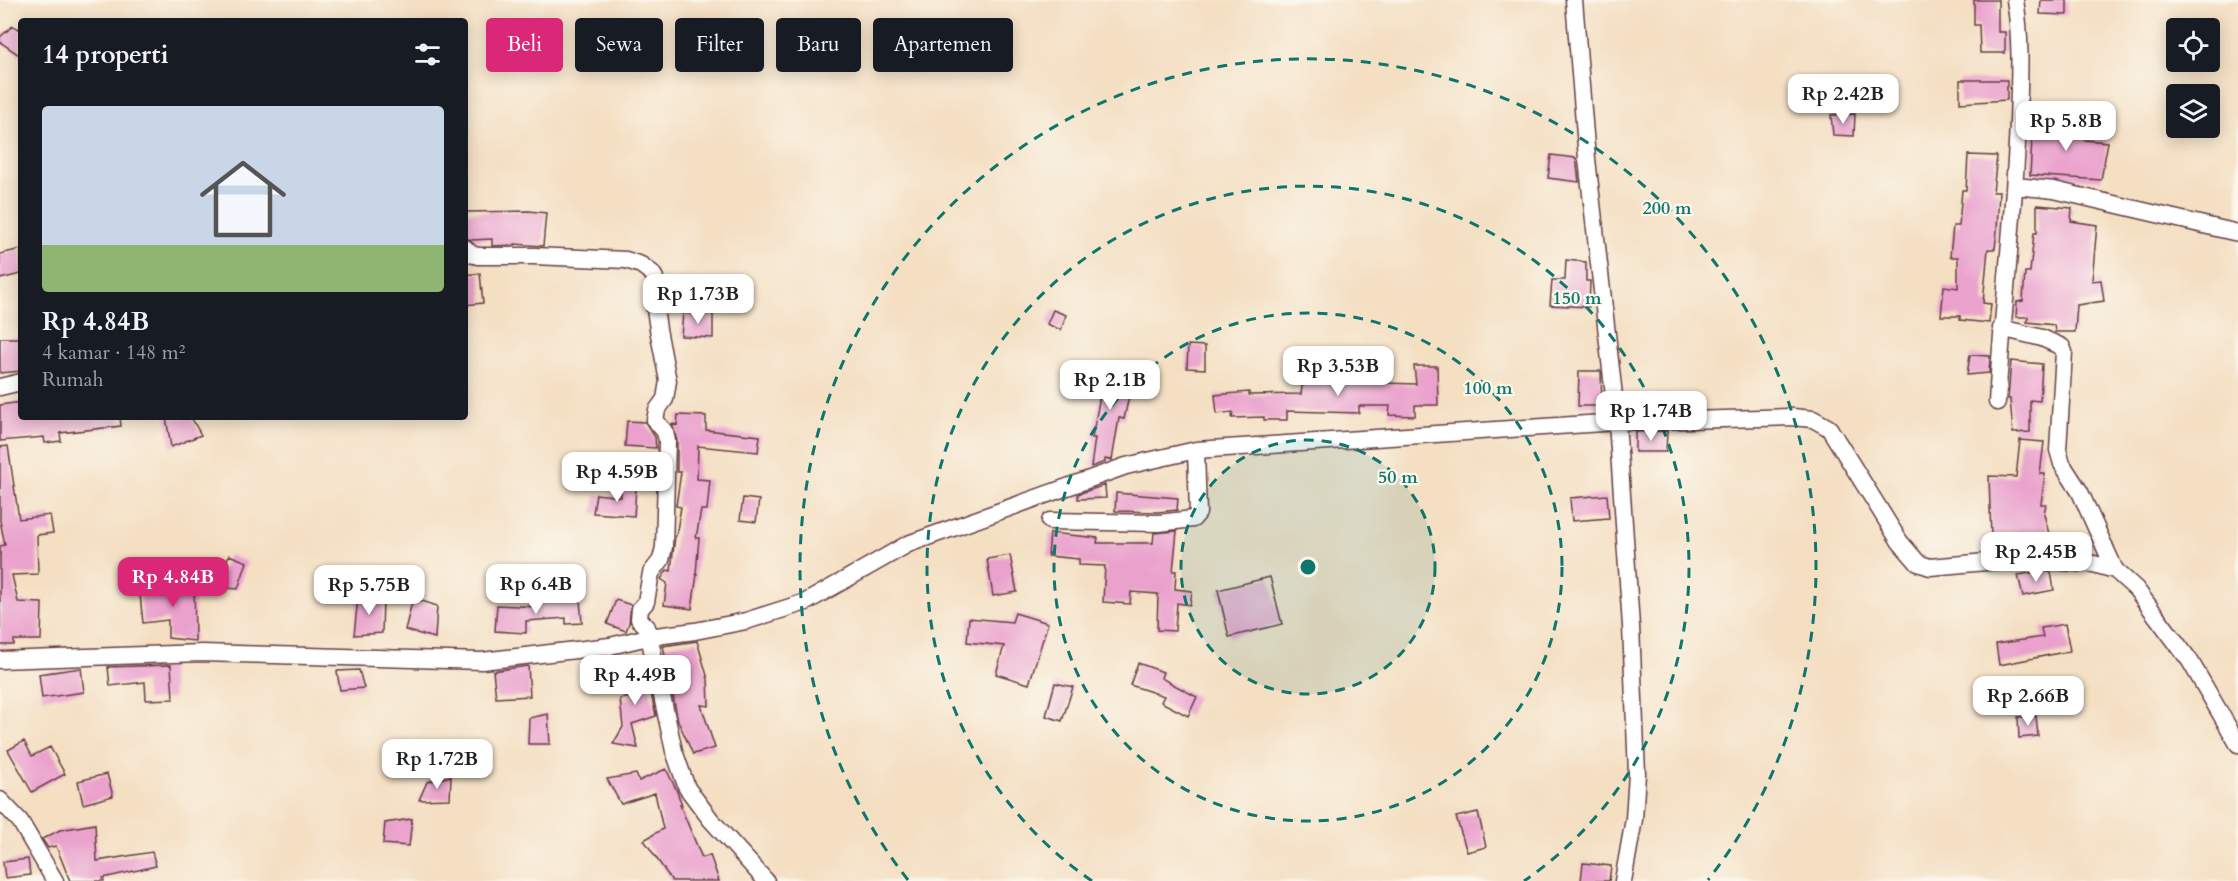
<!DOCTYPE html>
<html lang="id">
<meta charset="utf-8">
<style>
body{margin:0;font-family:Cardo,serif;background:#242831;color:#f1f3f6;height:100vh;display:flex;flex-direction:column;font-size:22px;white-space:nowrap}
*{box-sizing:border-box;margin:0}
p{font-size:20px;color:#9ea1a6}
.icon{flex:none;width:33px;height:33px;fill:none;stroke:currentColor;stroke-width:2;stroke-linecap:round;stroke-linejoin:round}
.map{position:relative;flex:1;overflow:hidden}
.details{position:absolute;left:18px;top:18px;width:450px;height:402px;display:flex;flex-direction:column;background:#171b24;border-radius:6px;box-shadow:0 3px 15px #0003}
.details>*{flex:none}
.guide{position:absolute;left:486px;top:18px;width:570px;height:54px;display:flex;gap:12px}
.controls{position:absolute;left:2166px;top:18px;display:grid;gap:12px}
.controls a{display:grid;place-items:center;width:54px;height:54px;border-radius:6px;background:#171b24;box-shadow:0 3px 15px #0003;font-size:30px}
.price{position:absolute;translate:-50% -51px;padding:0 14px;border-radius:12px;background:#fff;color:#222;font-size:20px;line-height:39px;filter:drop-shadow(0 2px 3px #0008)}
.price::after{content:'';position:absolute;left:50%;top:36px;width:18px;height:14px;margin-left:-9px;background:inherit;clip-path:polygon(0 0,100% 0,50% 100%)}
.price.on{background:#db2777;color:#fff}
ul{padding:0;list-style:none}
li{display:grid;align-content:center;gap:12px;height:318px;padding:0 24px}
li span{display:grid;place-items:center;height:186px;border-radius:6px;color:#555}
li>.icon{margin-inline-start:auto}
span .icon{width:108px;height:108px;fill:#fffc;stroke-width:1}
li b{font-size:26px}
h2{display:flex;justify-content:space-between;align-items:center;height:72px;padding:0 24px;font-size:26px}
.chip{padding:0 21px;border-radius:6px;background:#171b24;box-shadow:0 3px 15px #0003;font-size:21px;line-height:54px}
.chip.on{background:#db2777;color:#fff}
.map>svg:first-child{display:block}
</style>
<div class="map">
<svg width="2238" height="881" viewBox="0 0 2238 881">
<rect width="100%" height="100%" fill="#fbf7ec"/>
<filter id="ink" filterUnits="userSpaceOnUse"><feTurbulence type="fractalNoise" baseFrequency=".0167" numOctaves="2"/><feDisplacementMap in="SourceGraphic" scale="12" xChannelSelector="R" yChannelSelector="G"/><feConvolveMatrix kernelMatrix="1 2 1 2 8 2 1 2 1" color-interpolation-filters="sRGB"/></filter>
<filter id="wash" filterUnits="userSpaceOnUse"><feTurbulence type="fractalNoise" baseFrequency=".008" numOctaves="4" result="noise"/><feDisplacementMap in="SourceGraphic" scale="24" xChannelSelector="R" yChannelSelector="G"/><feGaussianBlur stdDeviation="1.35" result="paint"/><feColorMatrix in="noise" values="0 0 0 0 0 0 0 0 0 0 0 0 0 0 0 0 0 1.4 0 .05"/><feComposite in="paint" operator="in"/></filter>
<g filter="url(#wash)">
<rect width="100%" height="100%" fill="#f4dfc3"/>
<g id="blocks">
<path fill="#eaa2cd" d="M1974,0H1998V32H2005V53H1980L1979,25H1974Z
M2041,0H2067V15L2040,14Z
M13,26L21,30V56L0,42V37Z
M1960,80H2007V100L1960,103Z
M1855,114L1854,136L1833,135L1831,115Z
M2033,122L2085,125L2084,140L2108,142L2101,180L2030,175Z
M1551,155L1576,158L1579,182L1548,178Z
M1968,155L1997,156L1993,192H1999L1997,229L1995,249H1988L1983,303L1991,304L1989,323L1960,320V316H1941L1944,286L1958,288V257H1950L1953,226H1959L1962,190H1966Z
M2037,205L2072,208L2071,221L2097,225L2092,281L2101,280L2104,301L2077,305L2075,332H2055L2054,325L2027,322L2028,317H2016L2017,302L2023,301L2025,272H2030L2034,233H2037Z
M529,211L546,213L543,246L515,244V245L492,246V239L471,240L465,238V212Z
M21,249V274L0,279V254Z
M1566,260L1586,262V281H1590L1589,307L1550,305L1552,280H1565Z
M480,273L483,303L465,305V275Z
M1053,310L1066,315L1061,330L1047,324Z
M683,313L713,314V338L681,336Z
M0,338H21V371L0,373Z
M1188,345L1205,346V369L1187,368Z
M1970,355L1990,356L1989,373L1967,375Z
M2011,361L2042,364L2040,401L2030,400V432L2013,433L2010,399H2008Z
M1414,366H1437L1438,405H1415V416L1389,415L1390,406H1359V413L1287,411V420H1264V417L1232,418L1233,412L1217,414L1215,395L1249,392V395L1301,394L1302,386L1306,385L1305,377L1323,378V375L1385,376L1384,383L1416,384Z
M1099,367L1134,373L1124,419L1119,418L1112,460L1105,459V462L1091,467L1095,438H1092L1101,391L1095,390Z
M1579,371H1601L1602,406H1578Z
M21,402V417H120L121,426L60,433L61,441L45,443L44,437L0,441V405Z
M678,415L706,416V430L760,436L758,452L698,446L697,479L710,480L707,510H701L696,538H699L696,574H697L692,609L664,605L667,583L661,579L667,570L671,571L675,536H676L681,507L676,506L681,472H677V441L672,424L677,425Z
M166,417H191L201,435L171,447Z
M627,421L645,422L655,437L656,448L625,446Z
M1667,431L1666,452H1635V432Z
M2020,440L2044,442L2040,474H2045L2041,504H2046L2044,514L2050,538L2019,541L2018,535L1991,538L1989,476L2016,477Z
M8,446L19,519L50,515L53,533L37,535L38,574L12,575L18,602L42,603L41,640H14V645H0V546L5,545L0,521V447Z
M1105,485L1106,498L1078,499V494Z
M621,487L636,488L634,516L593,513L596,494L621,497Z
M1116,493L1178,498L1177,510L1158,512L1115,511Z
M1607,495L1609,518L1572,521L1570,498Z
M743,498L759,500L756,522L740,520Z
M1177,531L1173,571H1176L1175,589L1192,591L1190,605L1177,603L1175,631L1157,630L1158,594L1131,592L1130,604L1103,602L1105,566L1079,565V559L1048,556L1050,533L1098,538L1097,543H1153L1154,533Z
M229,555L247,562L238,589L216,587Z
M1010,555L1017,592L993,596L987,559Z
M2043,571L2051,572L2054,590L2023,596L2018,575Z
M167,576L194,580L195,641L168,638V620L143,623L140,595L167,593Z
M1270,577L1282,624L1229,637L1218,590Z
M358,598H383L382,633L354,635Z
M413,598L437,606L435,638L405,630Z
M580,600L582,623L566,624V618L526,621V633L495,631L497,605L540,607V603Z
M616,600L631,605L629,623L626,631L607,624Z
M1015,613L1048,623L1029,684L996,674L1004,646L967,642L969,618L1012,622Z
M2065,624L2070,651L1999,665L1996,644L2043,637L2041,628Z
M697,641L708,679L709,706L701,705L715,748L693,754L678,721L663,646Z
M1138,663L1163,672L1161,678L1197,697L1188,716L1161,702L1164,696L1130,685Z
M171,665L173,699L146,700L145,682L110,686L108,667Z
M528,666L530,696L496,698L493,671Z
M645,666L656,716L632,724L638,748L613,744L623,727L620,699L632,697L621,673Z
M81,668L84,692L42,698L39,674Z
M359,670L364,688L340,690L337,671Z
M1055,683L1073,687L1062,721L1046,716Z
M548,714L550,744H528L529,718Z
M2036,716L2038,736L2019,738L2018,717Z
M24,741L32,756L50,747L65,774L32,792L8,750Z
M666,769L676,789L682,805H680L702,858L710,855L719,881H672L644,840L663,829L655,793L621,804L607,779L636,774L639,781Z
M107,774L113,796L83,804L78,781Z
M451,776L450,799L419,800L427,782Z
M1478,812L1486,847L1467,852L1456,817Z
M412,819L409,846L383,844L385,823Z
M95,824L97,861L152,852L156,866L103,878L104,881H70L56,846L48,848L42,839L60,830Z
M28,859L30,875L5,878L3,862Z
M1583,863L1611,866L1609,881H1581Z"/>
</g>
</g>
<g filter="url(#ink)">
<use href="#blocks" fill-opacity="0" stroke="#643c42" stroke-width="1.5"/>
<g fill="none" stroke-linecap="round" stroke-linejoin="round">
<defs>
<path id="street" d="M1574,0L1587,159L1617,422L1631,626L1637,774L1634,819L1623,881
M2015,186L2054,190L2238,233
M465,248L471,254L478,256H534L626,260L641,265L652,273L655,278L654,302L658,329L668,381L665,399L657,410L655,420L665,432L667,441L664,547L661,560L651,573L646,602L640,609L639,619L647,627L674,751L687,788L711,820L766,881
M2001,328L2042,338L2062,347L2064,352L2058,450L2062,464L2080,492L2115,570
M0,387L21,382
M1997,402C2003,309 2014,216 2018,123C2019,83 2022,41 2015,0
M1050,521L1159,523L1193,519L1198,513L1196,450
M0,660L202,653L482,661L610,646L648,637L695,631L746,621L806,602L908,544L1126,466L1196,450L1617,422L1792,417L1813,419L1829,428L1900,542L1918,563L1930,567L2020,559L2094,564L2115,570L2136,589L2190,661L2238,744
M0,800L20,821L55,881"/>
</defs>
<use href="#street" stroke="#643c42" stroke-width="19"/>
<use href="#street" stroke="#fff" stroke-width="16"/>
</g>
</g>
<circle cx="1308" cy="567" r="127" fill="#0f766e" fill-opacity=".12"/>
<g fill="none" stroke="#0f766e" stroke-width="3" stroke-dasharray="10 8">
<circle cx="1308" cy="567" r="127"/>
<circle cx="1308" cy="567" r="254"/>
<path d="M1092 881A381 381 0 1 1 1524 881"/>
<path d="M908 880A508 508 0 1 1 1708 880"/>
</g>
<circle cx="1308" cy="567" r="9" fill="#0f766e" stroke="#fbf7ec" stroke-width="3"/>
<g font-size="18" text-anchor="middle" font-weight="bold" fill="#0f766e" stroke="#fbf7ec" stroke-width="4.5" stroke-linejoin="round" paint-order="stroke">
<text x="1667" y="214">200 m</text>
<text x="1577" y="304">150 m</text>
<text x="1488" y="394">100 m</text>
<text x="1398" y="483">50 m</text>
</g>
</svg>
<div class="controls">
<a><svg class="icon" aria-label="locate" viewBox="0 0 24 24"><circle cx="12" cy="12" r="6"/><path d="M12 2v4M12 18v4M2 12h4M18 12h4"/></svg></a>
<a><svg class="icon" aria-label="layers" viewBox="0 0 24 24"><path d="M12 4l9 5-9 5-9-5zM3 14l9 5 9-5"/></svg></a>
</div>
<b class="price" style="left:1843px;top:125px">Rp 2.42B</b>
<b class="price" style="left:2066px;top:152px">Rp 5.8B</b>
<b class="price" style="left:698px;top:325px">Rp 1.73B</b>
<b class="price" style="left:1338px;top:397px">Rp 3.53B</b>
<b class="price" style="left:1110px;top:411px">Rp 2.1B</b>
<b class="price" style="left:1651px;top:442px">Rp 1.74B</b>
<b class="price" style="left:617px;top:503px">Rp 4.59B</b>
<b class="price" style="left:2036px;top:583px">Rp 2.45B</b>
<b class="price on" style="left:173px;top:608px">Rp 4.84B</b>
<b class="price" style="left:536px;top:615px">Rp 6.4B</b>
<b class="price" style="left:369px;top:616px">Rp 5.75B</b>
<b class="price" style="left:635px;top:706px">Rp 4.49B</b>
<b class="price" style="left:2028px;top:727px">Rp 2.66B</b>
<b class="price" style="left:437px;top:790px">Rp 1.72B</b>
<div class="guide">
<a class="chip on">Beli</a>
<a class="chip">Sewa</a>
<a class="chip">Filter</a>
<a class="chip">Baru</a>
<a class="chip">Apartemen</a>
</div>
<section class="details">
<h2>14 properti<svg class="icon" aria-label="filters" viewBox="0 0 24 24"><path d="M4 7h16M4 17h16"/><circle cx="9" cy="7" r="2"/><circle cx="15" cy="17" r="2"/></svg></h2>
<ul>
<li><span style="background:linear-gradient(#c9d6e8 75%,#8fb573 0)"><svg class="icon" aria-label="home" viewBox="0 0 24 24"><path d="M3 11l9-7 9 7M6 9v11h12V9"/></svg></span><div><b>Rp 4.84B</b><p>4 kamar · 148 m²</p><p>Rumah</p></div></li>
</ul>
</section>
</div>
